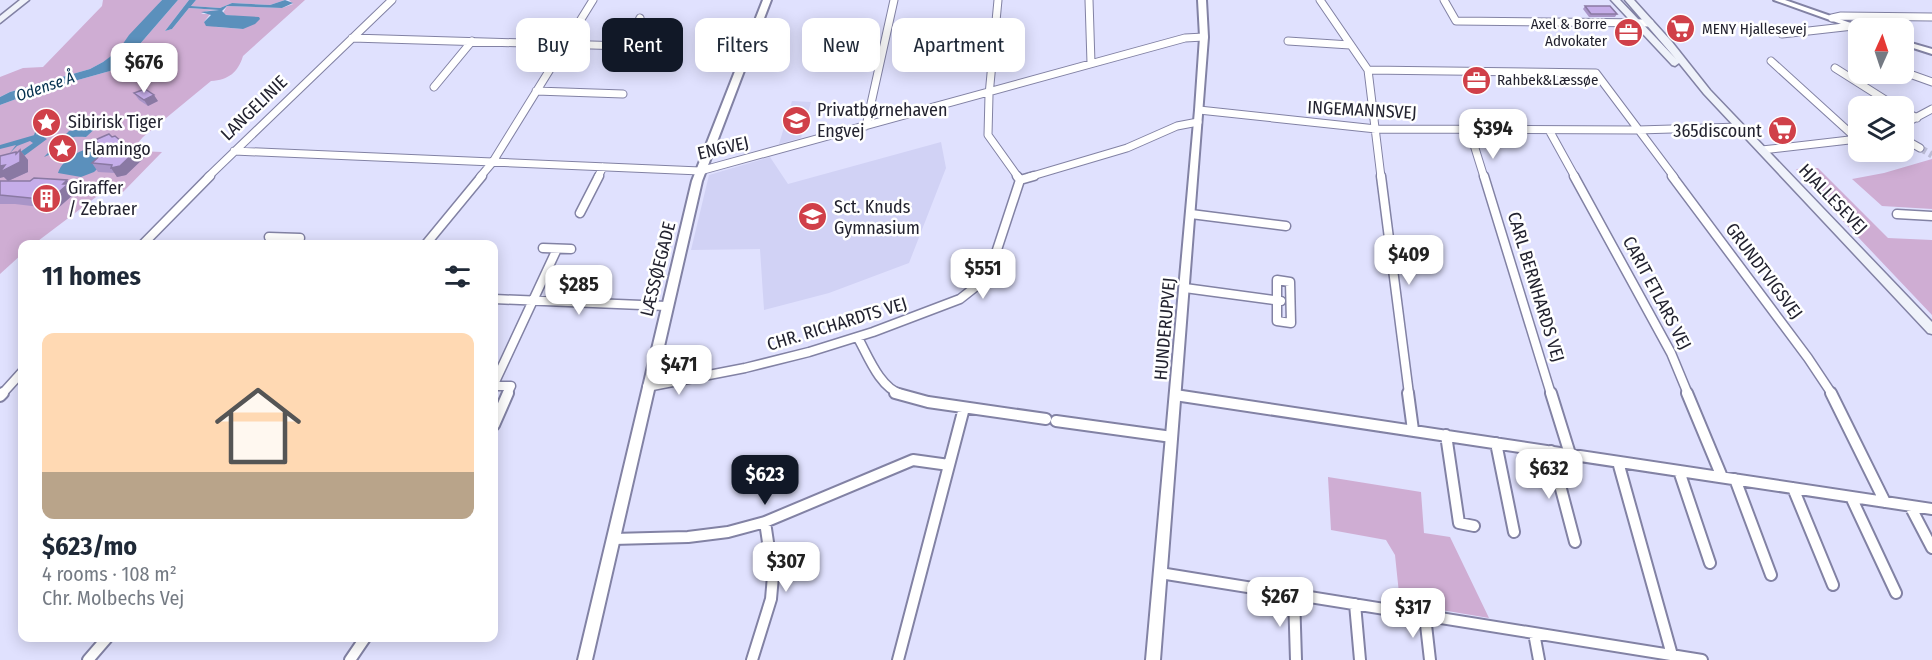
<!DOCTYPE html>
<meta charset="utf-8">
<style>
body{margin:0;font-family:"Fira Sans Condensed",sans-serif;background:#f2f2f3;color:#1f2937;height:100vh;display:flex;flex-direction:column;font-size:22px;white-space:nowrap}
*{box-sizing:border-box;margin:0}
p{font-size:20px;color:#747a83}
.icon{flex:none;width:33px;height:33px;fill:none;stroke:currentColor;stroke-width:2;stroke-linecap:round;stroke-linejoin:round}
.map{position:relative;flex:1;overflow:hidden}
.panel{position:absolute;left:18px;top:240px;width:480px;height:402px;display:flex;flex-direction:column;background:#fff;border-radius:12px;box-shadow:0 3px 15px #0003}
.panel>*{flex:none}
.banner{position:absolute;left:516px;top:18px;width:570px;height:54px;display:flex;gap:12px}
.needle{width:39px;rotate:3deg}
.buttons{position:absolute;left:1848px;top:18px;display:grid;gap:12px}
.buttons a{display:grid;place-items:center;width:66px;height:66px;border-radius:12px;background:#fff;box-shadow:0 3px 15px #0003;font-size:30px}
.price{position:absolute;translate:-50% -51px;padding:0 14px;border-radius:12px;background:#fff;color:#222;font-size:20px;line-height:39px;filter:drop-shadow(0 2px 3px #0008)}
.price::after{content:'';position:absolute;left:50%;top:36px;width:18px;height:14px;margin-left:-9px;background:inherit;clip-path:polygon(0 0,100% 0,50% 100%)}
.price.current{background:#111827;color:#fff}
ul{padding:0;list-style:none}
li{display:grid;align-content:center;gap:12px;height:318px;padding:0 24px}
li span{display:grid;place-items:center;height:186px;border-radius:12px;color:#555}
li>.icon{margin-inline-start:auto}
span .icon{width:108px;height:108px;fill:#fffc;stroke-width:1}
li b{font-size:26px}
h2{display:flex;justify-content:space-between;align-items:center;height:72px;padding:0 24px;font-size:26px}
.tag{padding:0 21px;border-radius:12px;background:#fff;box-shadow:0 3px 15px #0003;font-size:21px;line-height:54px}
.tag.current{background:#111827;color:#fff}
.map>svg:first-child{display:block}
</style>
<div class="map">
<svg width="1932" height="660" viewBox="0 0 1932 660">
<rect width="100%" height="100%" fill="#e0e1fe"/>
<path fill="#d1d2f5" d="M792,101L811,102L801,138L779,144Z
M941,142L946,168L909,263L829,293L764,310L760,249L691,250L709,175L770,157L788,184Z"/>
<path fill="#cfadd3" d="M103,0H162L114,55L103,62L90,69L10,92L0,97V77L23,68L43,67L102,6Z
M178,0H189L165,31L172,29L189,8L219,10L207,11L201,14H210L204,22L217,27L243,29V17L226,15L223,13L227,6L282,8L293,4L289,0H305L243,56C238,72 229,80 211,81L143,137L134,147L138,151L162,152L123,192L104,191L34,244H22V254L0,274V105L35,92L110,71L133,52Z
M196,0H285L270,5L232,3L220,8L191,6Z
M1932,159V209L1882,206L1852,179L1884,173Z
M1818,168L1888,238L1932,240V315L1820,197L1796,169Z
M1328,477L1421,492L1424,533L1450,537L1489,618L1400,603L1395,555L1386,540L1331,530Z"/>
<path fill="#5b90bc" d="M162,0H178L133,52L110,71L35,92L0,105V97L10,92L90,69L103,62L118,51L129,35Z
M189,0H196L191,6L220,8L232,3L270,5L285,0L293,3L282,8L227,6L222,11L226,15L259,17L260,19L255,24L243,29L206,26L204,22L211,15L201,12L219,10L189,8L172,29L165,31Z
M92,120L101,123L86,137C72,136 67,137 56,146V152L44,157L69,131L81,129Z
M38,134L47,139L24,156L0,166L33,143L30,141L17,146L10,153L16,145L0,149V145Z
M98,147L110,157L94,172L81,177L58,173C63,158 82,148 98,147Z"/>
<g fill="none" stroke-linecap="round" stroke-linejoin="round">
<path stroke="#5b90bc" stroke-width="2" d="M35,135L37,130"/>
<path stroke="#babbd5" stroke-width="7" stroke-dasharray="7 4" stroke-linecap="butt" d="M1920,148L1932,155"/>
<defs>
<path id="minor-far2" d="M998,0L989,95L988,135L1018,177
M1089,0L1091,63
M1320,0L1368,70L1381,177
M1444,0L1456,21L1650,23
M1832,18L1841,16L1932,17
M1782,34L1853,26
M352,38L625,46
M1288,41L1350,45
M618,61L640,18
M1771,61L1857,139
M1835,68L1895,106
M1368,70L1596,73L1674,177
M1904,72L1932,82
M434,87L472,41
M536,91L623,94
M1199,110L1376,129L1638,130L1740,127
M1904,111L1917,118
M1904,124L1932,109
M866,126L894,0
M1469,129L1484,177
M1549,130L1575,177
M1904,139L1920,148
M1762,150L1858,139
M234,151L700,171L1185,38L1204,37
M208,177L392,0
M480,177L492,163L593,0
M598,177L603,167
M1029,177L1127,148L1177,126L1198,122"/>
<path id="minor-far1" d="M1017,176L1020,180
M1381,176L1409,394
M1484,176L1551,394
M1574,176L1671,353L1688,394
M1672,176L1808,358L1832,394
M580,213L599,176
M1191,214L1286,226
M1897,214L1932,216
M269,237L300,238
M143,244L210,176
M426,244L482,176
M543,248L571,249
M1277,280L1290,282L1291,323L1277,321Z
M1185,288L1281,301
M494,299L666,306
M858,338C868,356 880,388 901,394
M494,384L557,249
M494,386H511L507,394
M647,387L745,368L809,352L873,332L960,299L988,277L1020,180L1034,176
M2,394L22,372"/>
<path id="minor" d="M895,393L928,402L1046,419
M1408,393L1413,430
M1551,393L1570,454
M1687,393L1722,477
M1831,393L1885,502
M1175,395L1932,509
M0,396L3,393
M1056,421L1172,437
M494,425L508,393
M1446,435L1459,523L1474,526
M1496,443L1514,532
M1551,451L1575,542
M1618,462L1672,655
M1679,471L1710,563
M1735,479L1771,575
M1793,488L1833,585
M1851,497L1896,593
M1910,506L1932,548
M613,539L688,537L728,532L765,522L913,460L949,465
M1160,573L1702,660
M1294,595L1296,660
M1355,604L1360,660
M1425,616L1430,660
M1534,633L1539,660
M88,660L107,638
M350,660L365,638
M752,660L771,599L773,576L765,522
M898,660L964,408"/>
<path id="tertiary" d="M763,0H771L702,181L592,660H578L692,181Z
M1198,0H1206L1208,37L1160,660H1146L1195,110L1200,37Z
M1774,0H1785L1865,28L1858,30Z
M1904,41L1932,49V54L1904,45Z"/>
<path id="secondary" d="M20,0H29L0,23V16Z
M1611,0H1620L1676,59L1625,0H1634L1672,42L1710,90L1932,322V334L1928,333L1704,94L1679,63L1675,66L1672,65Z"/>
</defs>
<use href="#minor-far2" stroke="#8282a4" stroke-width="9"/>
<use href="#minor-far1" stroke="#8282a4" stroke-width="11"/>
<use href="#minor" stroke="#8282a4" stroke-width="14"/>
<use href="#tertiary" stroke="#8282a4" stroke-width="4"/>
<use href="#secondary" stroke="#8282a4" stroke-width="3"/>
<use href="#minor-far2" stroke="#fff" stroke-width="7"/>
<use href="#minor-far1" stroke="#fff" stroke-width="8"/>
<use href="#minor" stroke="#fff" stroke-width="10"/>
<use href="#tertiary" fill="#fff" fill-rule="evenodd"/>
<use href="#secondary" fill="#eff2fa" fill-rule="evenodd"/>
</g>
<path fill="#a995c8" d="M1585,6L1617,14L1615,17H1589L1583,9Z
M134,93L158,101L148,106L139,100Z
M112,137L128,147L146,156L126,175L117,177L115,173L98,172L92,163L104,152L95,140Z
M20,150L28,160V172L8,181L74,189L73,190L75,193L57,209L15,204H0V181H8L4,177Z"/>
<path fill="#8a79a3" d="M154,95L158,101L148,106L144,100Z
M140,147L146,156L126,175L117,177L111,168Z
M20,150L28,160V172L8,181L4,177L0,178V166L16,154V152L20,157Z
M67,180L74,189L73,190L75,193L57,209L50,200Z"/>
<path fill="#c5ade9" stroke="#8a79a3" stroke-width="1.5" d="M1585,6H1610L1617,14H1591Z
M145,89L154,95L144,100L134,93Z
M109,134L112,137L115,136L128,147H140L120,166L111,168L112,165L92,163L106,150L95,140Z
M20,150V162L0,172L5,165L0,166V156L16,152V154Z
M34,178L67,180L63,184H68L50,200L0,195V181H30Z"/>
<defs>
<symbol id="supermarket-disc" viewBox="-11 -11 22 22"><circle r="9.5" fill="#d04049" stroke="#fff"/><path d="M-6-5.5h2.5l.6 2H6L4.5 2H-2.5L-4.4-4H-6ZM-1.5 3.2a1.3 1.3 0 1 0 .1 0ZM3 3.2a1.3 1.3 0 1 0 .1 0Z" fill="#fff"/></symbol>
<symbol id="office-disc" viewBox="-11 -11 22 22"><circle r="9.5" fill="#d04049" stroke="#fff"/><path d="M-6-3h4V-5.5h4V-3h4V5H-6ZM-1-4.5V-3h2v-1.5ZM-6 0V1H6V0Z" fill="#fff"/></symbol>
<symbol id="school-disc" viewBox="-11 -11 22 22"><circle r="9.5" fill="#d04049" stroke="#fff"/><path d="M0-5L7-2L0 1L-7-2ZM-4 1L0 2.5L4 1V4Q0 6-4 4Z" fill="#fff"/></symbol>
<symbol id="sight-disc" viewBox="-11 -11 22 22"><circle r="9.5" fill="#d04049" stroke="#fff"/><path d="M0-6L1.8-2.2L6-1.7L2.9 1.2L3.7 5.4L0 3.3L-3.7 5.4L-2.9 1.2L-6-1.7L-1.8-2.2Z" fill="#fff"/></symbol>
<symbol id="building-disc" viewBox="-11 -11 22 22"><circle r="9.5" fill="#d04049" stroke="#fff"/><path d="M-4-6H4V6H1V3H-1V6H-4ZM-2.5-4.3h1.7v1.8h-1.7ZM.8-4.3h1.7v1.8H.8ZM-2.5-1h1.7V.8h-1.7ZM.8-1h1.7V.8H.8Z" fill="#fff"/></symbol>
<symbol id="university-disc" viewBox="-11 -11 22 22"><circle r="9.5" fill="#d04049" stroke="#fff"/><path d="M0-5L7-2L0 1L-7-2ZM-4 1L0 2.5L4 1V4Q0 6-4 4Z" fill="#fff"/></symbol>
</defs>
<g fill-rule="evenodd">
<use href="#supermarket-disc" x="1664" y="12" width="33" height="33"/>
<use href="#office-disc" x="1612" y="16" width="33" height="33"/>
<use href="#office-disc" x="1460" y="64" width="33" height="33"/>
<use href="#school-disc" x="780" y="104" width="33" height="33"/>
<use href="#sight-disc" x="30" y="106" width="33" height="33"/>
<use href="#supermarket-disc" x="1766" y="114" width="33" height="33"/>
<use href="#sight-disc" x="46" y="132" width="33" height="33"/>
<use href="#building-disc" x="30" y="182" width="33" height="33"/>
<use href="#university-disc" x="796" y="200" width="33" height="33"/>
</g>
<g text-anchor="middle" stroke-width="5" stroke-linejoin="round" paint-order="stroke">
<g font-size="15" fill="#232330" stroke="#fff" text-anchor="start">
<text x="1607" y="29" text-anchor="end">Axel &amp; Borre<tspan x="1607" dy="17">Advokater</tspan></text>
<text x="1702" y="34">MENY Hjallesevej</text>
<text x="1497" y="85">Rahbek&amp;Læssøe</text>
</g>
<g font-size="16" font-style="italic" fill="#032f4d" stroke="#fff">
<text transform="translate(45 86) rotate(-19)" y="6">Odense Å</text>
</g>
<g font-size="18" fill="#232330" stroke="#fff">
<text transform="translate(254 108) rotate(-44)" y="6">LANGELINIE</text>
<text transform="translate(1362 110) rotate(3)" y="6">INGEMANNSVEJ</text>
<text transform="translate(723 148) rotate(-13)" y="6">ENGVEJ</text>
<text transform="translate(1833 199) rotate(46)" y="6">HJALLESEVEJ</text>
<text transform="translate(658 269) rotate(-76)" y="6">LÆSSØEGADE</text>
<text transform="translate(1764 271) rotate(53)" y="6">GRUNDTVIGSVEJ</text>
<text transform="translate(1536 287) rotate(73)" y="6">CARL BERNHARDS VEJ</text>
<text transform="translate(1657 293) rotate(62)" y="6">CARIT ETLARS VEJ</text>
<text transform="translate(837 324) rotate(-17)" y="6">CHR. RICHARDTS VEJ</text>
<text transform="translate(1165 329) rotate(-85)" y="6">HUNDERUPVEJ</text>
</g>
<g font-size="18" fill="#232330" stroke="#fff" text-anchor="start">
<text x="817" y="116">Privatbørnehaven<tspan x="817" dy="21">Engvej</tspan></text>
<text x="68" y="128">Sibirisk Tiger</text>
<text x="1762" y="137" text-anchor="end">365discount</text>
<text x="84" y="155">Flamingo</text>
<text x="68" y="194">Giraffer<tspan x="68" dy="21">/ Zebraer</tspan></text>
<text x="834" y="213">Sct. Knuds<tspan x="834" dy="21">Gymnasium</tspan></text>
</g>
</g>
</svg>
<div class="buttons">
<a><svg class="needle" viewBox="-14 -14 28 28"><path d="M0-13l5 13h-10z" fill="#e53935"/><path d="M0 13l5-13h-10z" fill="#747a83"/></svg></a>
<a><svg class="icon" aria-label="layers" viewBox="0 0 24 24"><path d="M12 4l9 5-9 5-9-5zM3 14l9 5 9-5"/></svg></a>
</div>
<b class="price" style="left:144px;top:94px">$676</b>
<b class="price" style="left:1493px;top:160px">$394</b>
<b class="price" style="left:1409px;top:286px">$409</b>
<b class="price" style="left:983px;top:300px">$551</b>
<b class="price" style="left:579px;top:316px">$285</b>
<b class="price" style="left:679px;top:396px">$471</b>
<b class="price" style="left:1549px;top:500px">$632</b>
<b class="price current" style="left:765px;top:506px">$623</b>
<b class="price" style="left:786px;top:593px">$307</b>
<b class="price" style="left:1280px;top:628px">$267</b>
<b class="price" style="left:1413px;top:639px">$317</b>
<div class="banner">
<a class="tag">Buy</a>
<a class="tag current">Rent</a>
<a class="tag">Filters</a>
<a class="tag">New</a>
<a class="tag">Apartment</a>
</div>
<section class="panel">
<h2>11 homes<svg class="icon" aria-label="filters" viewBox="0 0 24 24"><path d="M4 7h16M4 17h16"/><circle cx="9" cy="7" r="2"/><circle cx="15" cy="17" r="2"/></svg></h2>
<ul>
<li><span style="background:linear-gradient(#ffd9b3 75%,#b9a48a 0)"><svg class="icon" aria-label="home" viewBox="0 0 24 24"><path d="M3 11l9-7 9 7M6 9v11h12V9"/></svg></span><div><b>$623/mo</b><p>4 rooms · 108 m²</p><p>Chr. Molbechs Vej</p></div></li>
</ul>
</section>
</div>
